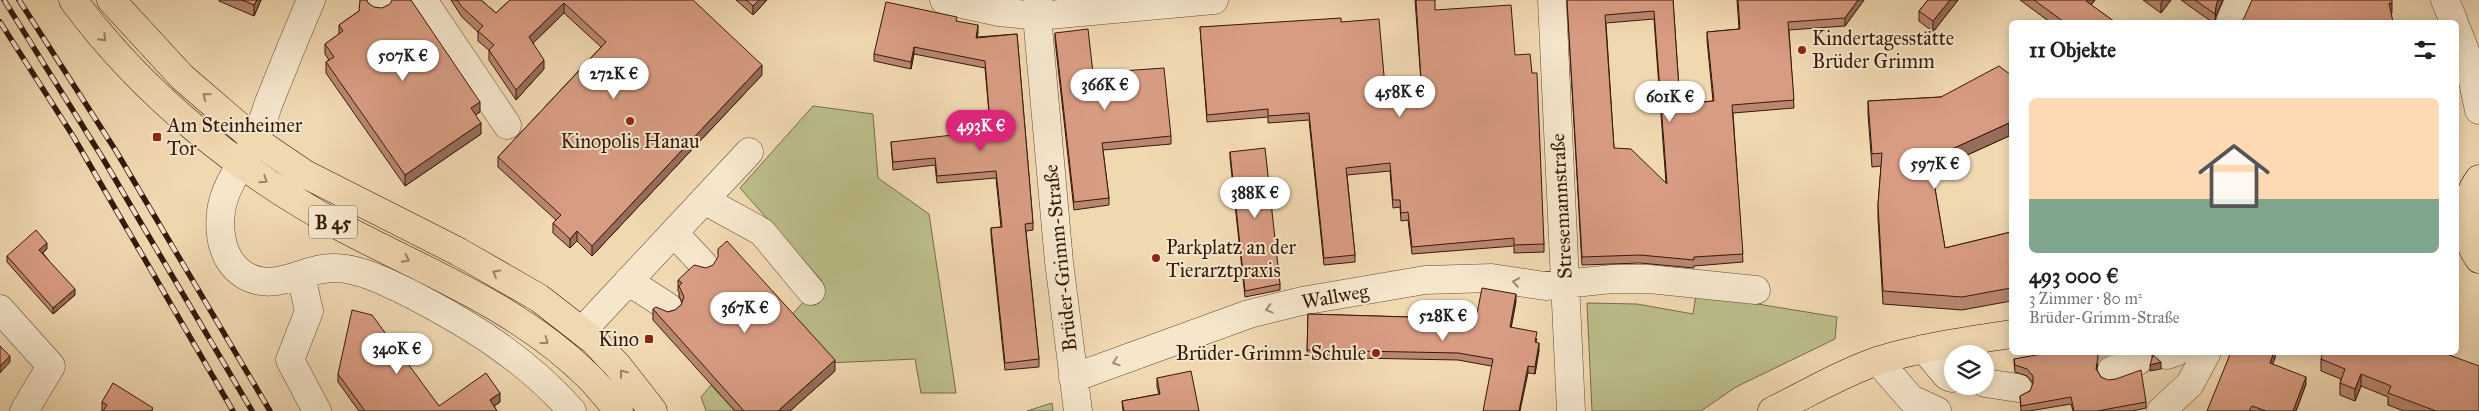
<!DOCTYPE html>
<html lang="de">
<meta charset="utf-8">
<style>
body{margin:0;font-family:"IM FELL Great Primer",serif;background:#f2f2f2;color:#222;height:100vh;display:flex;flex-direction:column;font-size:19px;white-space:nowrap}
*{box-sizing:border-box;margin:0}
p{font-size:16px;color:#767676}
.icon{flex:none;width:28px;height:28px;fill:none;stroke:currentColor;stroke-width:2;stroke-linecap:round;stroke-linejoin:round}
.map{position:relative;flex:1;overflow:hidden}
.drawer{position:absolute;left:2009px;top:20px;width:450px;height:335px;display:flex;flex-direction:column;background:#fff;border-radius:8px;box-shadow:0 2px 12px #0003}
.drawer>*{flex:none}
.fabs{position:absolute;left:1944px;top:345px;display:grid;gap:10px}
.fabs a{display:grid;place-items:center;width:50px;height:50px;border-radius:50%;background:#fff;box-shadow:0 2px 12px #0003;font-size:25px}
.price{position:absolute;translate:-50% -42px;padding:0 11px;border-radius:18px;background:#fff;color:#222;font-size:16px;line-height:32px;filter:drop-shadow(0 1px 2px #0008)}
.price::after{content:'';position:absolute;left:50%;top:30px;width:15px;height:11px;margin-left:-8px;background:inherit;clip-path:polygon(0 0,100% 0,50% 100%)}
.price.selected{background:#db2777;color:#fff}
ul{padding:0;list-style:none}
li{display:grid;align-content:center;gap:10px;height:265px;padding:0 20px}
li+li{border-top:1px solid #e0e0e0}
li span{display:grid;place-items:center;height:155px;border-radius:8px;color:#555}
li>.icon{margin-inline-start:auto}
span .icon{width:90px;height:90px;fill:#fffc;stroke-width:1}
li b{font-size:21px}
h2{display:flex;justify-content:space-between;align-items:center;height:60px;padding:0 20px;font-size:21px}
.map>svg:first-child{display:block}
</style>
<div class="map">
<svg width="2479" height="411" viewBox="0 0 2479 411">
<rect width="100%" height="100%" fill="#f0d8b1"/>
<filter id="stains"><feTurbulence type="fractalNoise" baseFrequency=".004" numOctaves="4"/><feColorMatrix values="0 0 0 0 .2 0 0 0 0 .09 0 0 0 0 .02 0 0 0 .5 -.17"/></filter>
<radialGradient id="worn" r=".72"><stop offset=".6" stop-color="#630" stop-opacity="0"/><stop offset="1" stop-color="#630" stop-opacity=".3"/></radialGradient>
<path fill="#bcbe8a" stroke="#786c4a" d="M813,106L873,114L878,178L929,214L956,393H921L915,359L828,363L788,319L822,281L740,188Z
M1696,294L1837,317L1835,339L1736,387L1701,411H1592L1587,303L1637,304L1693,314Z
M711,385L735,411H706L701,397Z
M1052,403L1053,411H1027Z"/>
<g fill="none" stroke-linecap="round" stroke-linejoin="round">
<path stroke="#cbb290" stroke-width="28" stroke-dasharray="28 14" stroke-linecap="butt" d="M2015,375L2109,357"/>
<defs>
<path id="minor" d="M311,0C296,35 282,70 268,105C264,117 260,130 255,141C243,164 224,185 221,212C218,237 224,265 248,277C278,292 307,266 336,268C362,269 388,283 411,294C471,325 527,360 572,411
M423,0L507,125
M944,0L999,12L1037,16L1214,0
M1038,0L1037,16L1059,262L1078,411
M1552,0L1571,411
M2445,0L2454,22
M379,3L380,0
M2230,22L2239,0
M2456,28L2468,58L2478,73
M2468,58L2479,110
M704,200L762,232L811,291
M674,233L703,264
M301,276L309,311L290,360L317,411
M628,281L668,307
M0,309L51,366L24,411
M582,331L749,152
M1924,349L1947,376L1952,378
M2167,355L2176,352
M1878,361L1911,399L1937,411
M2111,371L2138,361
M1073,378L1249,314L1302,301L1425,280L1492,278L1545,286L1612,279H1649L1756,290
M1985,383L2018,388
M2161,411L2190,384L2207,352"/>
<path id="major" d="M73,0C143,95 238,171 341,227C426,272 520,308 589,377C599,387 609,400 619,411
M111,0L182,77L255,140L305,174L459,252L539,298L593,340L617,365L653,411
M2479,179C2462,203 2462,235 2479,259
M1772,411C1807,394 1842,373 1880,360C1922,347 1967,341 2011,334"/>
</defs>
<use href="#minor" stroke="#644934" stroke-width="29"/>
<use href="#major" stroke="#35190a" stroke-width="29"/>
<use href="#minor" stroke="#f5e6cc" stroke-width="28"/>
<use href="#major" stroke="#f0d8b1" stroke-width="28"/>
<defs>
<path id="rail" d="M4,0L102,157L252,411
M19,0L116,151L270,411
M0,22L73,136L233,411"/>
</defs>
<use href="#rail" stroke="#35190a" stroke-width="5.5"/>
<use href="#rail" stroke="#f5e6cc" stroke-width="4" stroke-dasharray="11" stroke-linecap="butt"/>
</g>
<path fill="#ba8670" stroke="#35190a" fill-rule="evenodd" d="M219,0H261L254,16L219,1Z
M451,0H481L496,13L510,0H693L762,75L592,256L577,241L570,248L553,233V223L556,220L498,167V157L601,47L564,13L533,43L544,69L516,100L489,60V50L478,41V32L462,17Z
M736,0H767L753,15Z
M1415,0L1435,10L1515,55L1544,244V252L1514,253V246L1412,254L1408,220L1401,221L1400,207L1393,208L1390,171L1347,175L1355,255V262L1324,265L1309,120L1268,123V117L1207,122L1200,27L1341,22L1386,98L1422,95Z
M1567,0H1673L1680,104L1713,101L1707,40V32L1739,29L1737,0H1864L1845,26L1789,30L1794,108L1733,113L1743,262L1694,266V268L1640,263L1582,265ZM1654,19L1666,183L1614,148L1606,23Z
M1928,0H1958L1933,32L1919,21V11Z
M2020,0H2095L2091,5L2115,22H2050Z
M2143,0H2171L2161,13Z
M2181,0H2223L2216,16L2215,22H2212Z
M368,3L480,112L475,115L481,134L405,186L326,73V62L329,60L325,54V44L339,34V25L359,11Z
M957,21L978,32L977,37L1017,34L1033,223V230L1026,231L1039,359V367L1005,370L991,235V228L1001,227L996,178L937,183L935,165L893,170L891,142L954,139L991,136L985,68L914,54L911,69L874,61V54Z
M1055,33L1093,73L1171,136V144L1103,150L1109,198V205L1074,210L1055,40Z
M2011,75V138L2009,136L1932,171L1945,248L2011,232V301L1962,310L1883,304L1878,218V205L1881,166L1872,167L1868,114V101L1941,97Z
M1230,152L1280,284V290L1245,297L1230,158Z
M47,249L43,253L75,295L53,314L7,262V256Z
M678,280L835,371L790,411H735L653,320V309L668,312L675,310L681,305L682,303L679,296V292L678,291Z
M1516,301L1511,327L1537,339L1536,342L1539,350L1535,374L1458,360L1307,357L1308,314L1476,319Z
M2275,352V358L2272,364L2306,384L2296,411H2207Z
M2014,359L2098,364L2097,370L2101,377L2146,402V408L2132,411H2073L2071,404L2029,411H2021L2020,396L2030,391L2033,385V383L2027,376L2015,372Z
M2321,359L2479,411H2404L2388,405V397L2361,386L2355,401L2340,395V383L2341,379L2321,371Z
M338,374L439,406L500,402L494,406L497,411H359L338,382Z
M1157,378L1199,411H1123L1122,401L1159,394L1157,387Z
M102,402L153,411H102Z"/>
<path fill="#976d5b" stroke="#35190a" d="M257,0H261L254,16V5Z
M759,0H767L753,15V6Z
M1858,0H1864L1845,26V18Z
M1950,0H1958L1933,32V21Z
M2087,0H2095L2086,11V1Z
M2163,0H2171L2161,13V3Z
M2218,0H2223L2216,16L2215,22L2216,6Z
M564,3V13L529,47V37Z
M2389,3H2392V13L2389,14Z
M978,25V32L976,45V38Z
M914,47V54L911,69V62Z
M544,60V69L516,100V90Z
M762,65V75L592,256V246Z
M480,102V112L471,118V108Z
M481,123V134L405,186V175Z
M2009,123V136L1930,172V159Z
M577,231V241L570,248V239Z
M47,243V249L39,256V250Z
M75,289V295L53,314V308Z
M1516,294V301L1510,334V327Z
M1539,343V350L1535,374V367Z
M2274,352H2275V358L2270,371V363Z
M10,356V362L0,373V366Z
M835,360V371L790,411H778Z
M2161,362V369L2150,371V365Z
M1528,366V373L1520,411H1519Z
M2361,374V386L2355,401V389Z
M2306,377V384L2296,411H2293Z
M500,393V402L490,409V400Z"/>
<path fill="#d89c82" stroke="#35190a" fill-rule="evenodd" d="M242,0H257L254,5Z
M360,0H367L368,3L374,7L382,8L390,4L392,0H411L480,102L471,108L481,123L405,175L326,62L334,57L325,44L343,31L339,25L359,11Z
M457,0H481L496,13L510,0H693L762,65L592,246L577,231L570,239L553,223L561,215L498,157L606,42L564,3L529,37L544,60L516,90L489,50L494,45L478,31L483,26L462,7Z
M746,0H759L753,6Z
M1416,0H1435V10L1511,5L1515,55L1530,54L1532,73H1537L1544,244L1514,245V238L1412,247L1408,212L1401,213L1400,200H1393L1390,163L1346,168L1355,255L1324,258L1309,113L1268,116V109L1207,115L1200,27L1341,18V22L1379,19L1386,98L1422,95Z
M1567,0H1673L1680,104L1714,101L1707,32L1740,29L1738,0H1858L1845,18L1788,22L1794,100L1732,105L1743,254L1694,257V260L1640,255L1582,257ZM1654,11L1667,184L1631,149L1614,148L1605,15Z
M1928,0H1950L1933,21L1919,11Z
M2034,0H2087L2086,1L2115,22H2064Z
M2195,0H2218L2216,6L2215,14Z
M2252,0H2392V3H2389L2393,22H2241L2244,18Z
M886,2L957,17L956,21L978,25L976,38L1017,34L1033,223L1025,224L1039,359L1005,363L991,228L1002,227L996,171L937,176L935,158L893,162L891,142L953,135L954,139L991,135L985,61L914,47L911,62L874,54Z
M1088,29L1093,73L1164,68L1171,136L1102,143L1109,198L1074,202L1055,33Z
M1999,66L2011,75V125L2009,123L1930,159L1945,248L2011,232V288L1962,297L1883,291L1878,205L1882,153L1872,154L1868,101L1941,97Z
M1265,148L1280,284L1245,291L1230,152Z
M36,230L47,243L39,250L75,289L53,308L7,256Z
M727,241L835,360L778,411H744L653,309L656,307L668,312L675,310L681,305L684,297L679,286L682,283L678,280L694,265L706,268L713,265L718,257V249Z
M1482,288L1516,294L1510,327L1537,332L1535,342L1539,343L1535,367L1528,366L1519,411H1483L1493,359L1458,353L1307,350L1308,314L1476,319Z
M352,310L372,315L439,406L486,373L500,393L490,400L497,411H365L338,374Z
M0,346L10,356L0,366Z
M2053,352H2097L2098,357L2096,369L2101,377L2108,380L2116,379L2141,370L2146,402L2097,411H2074L2071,397L2021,406L2020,396L2030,391L2033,383V376L2027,369L2015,365L2014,359Z
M2231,352H2274L2270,363L2306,377L2293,411H2266L2252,406L2249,411H2207Z
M2323,352H2441L2479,366V411H2436L2388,393L2391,386L2361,374L2355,389L2340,383L2345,369L2321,359Z
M2153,355L2161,362L2150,365Z
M1191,371L1199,411H1124L1122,401L1160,394L1157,378Z
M113,383L153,408L151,411H103L107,405L102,402Z"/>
<defs><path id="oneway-chevron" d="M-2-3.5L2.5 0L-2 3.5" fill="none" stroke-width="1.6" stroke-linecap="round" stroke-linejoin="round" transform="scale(1.25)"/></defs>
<g stroke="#9c8266">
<use href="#oneway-chevron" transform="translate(103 38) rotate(47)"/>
<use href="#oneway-chevron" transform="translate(206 96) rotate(-141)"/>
<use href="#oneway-chevron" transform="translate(264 180) rotate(33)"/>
<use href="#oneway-chevron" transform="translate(406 259) rotate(26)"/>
<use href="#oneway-chevron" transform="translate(496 273) rotate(-150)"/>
<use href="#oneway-chevron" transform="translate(545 341) rotate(37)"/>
<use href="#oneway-chevron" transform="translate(623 373) rotate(-127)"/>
</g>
<g stroke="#9f8a75">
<use href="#oneway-chevron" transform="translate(1516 282) rotate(-171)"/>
<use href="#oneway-chevron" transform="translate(1269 309) rotate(165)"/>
<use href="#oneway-chevron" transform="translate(1116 362) rotate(161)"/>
</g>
<g fill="#8f2418" stroke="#f5e6cc" stroke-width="2">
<circle cx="1802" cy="50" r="5"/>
<circle cx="630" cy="121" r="5"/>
<rect x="152" y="132" width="10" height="10" rx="2.5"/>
<circle cx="1156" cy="258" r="5"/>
<rect x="644" y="334" width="10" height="10" rx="2.5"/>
<circle cx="1376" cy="353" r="5"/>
</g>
<g text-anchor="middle" stroke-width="4" stroke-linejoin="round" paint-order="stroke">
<rect fill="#f5e6cc" stroke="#6f5644" stroke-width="1" x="309" y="205.5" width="48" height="33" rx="4"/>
<g font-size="19" font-weight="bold" fill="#35190a">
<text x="333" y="229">B 45</text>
</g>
<g font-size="20" fill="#35190a" stroke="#f5e6cc" text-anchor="start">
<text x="1812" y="45">Kindertagesstätte<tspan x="1812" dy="23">Brüder Grimm</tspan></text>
<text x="167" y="132">Am Steinheimer<tspan x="167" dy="23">Tor</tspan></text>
<text x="630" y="148" text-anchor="middle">Kinopolis Hanau</text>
<text x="1166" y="254">Parkplatz an der<tspan x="1166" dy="23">Tierarztpraxis</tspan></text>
<text x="639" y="346" text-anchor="end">Kino</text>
<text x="1366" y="360" text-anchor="end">Brüder-Grimm-Schule</text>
</g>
<g font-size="20" fill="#35190a" stroke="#f5e6cc">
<text transform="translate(1561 206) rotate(-93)" y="7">Stresemannstraße</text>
<text transform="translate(1060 258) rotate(-96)" y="7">Brüder-Grimm-Straße</text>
<text transform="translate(1335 296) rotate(-10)" y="7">Wallweg</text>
</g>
</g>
<rect width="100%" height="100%" filter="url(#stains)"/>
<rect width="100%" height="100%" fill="url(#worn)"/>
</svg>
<div class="fabs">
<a><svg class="icon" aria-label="layers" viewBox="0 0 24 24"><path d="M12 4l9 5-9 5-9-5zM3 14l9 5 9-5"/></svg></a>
</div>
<b class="price" style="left:403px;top:82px">507K €</b>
<b class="price" style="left:614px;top:100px">272K €</b>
<b class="price" style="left:1105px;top:111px">366K €</b>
<b class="price" style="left:1400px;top:118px">458K €</b>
<b class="price" style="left:1670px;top:123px">601K €</b>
<b class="price selected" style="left:981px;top:152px">493K €</b>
<b class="price" style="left:1935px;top:190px">597K €</b>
<b class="price" style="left:1255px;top:219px">388K €</b>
<b class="price" style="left:745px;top:334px">367K €</b>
<b class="price" style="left:1443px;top:342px">528K €</b>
<b class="price" style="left:397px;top:375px">340K €</b>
<section class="drawer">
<h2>11 Objekte<svg class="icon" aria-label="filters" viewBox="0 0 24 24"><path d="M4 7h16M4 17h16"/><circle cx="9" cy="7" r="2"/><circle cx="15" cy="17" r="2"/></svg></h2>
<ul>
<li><span style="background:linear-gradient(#ffd9b3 65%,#7fa58c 0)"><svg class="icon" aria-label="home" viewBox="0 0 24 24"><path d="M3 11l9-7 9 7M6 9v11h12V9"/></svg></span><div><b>493 000 €</b><p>3 Zimmer · 80 m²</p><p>Brüder-Grimm-Straße</p></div></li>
</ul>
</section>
</div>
